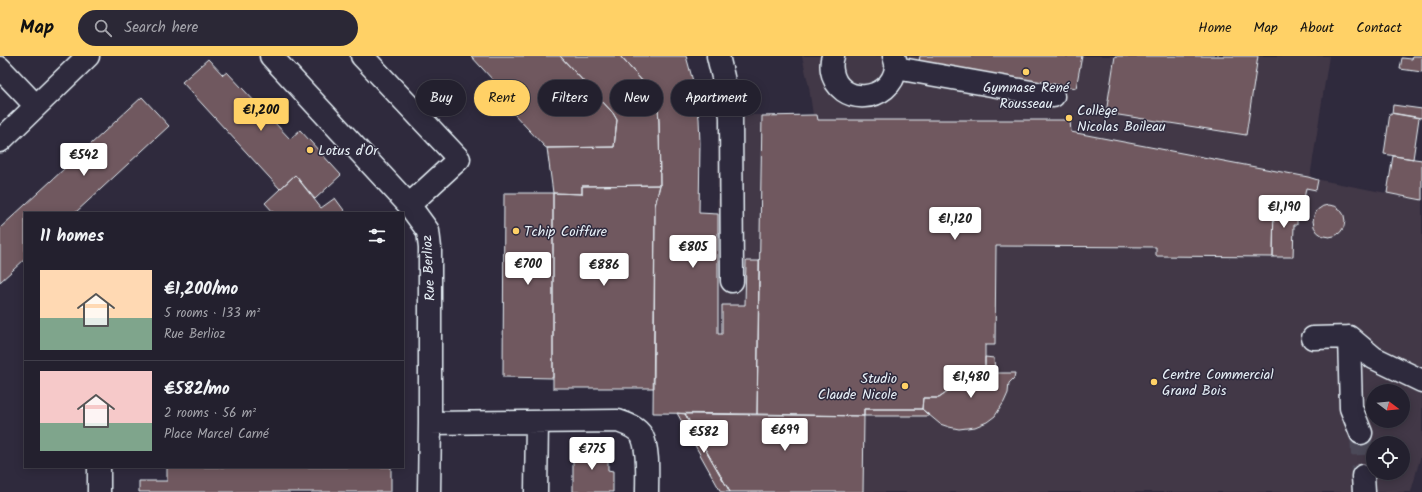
<!DOCTYPE html>
<meta charset="utf-8">
<style>
body{margin:0;font-family:Kalam,sans-serif;background:#2b2836;color:#f1f3f6;height:100vh;display:flex;flex-direction:column;font-size:15px;white-space:nowrap}
*{box-sizing:border-box;margin:0}
p{font-size:13px;color:#a3a3aa}
.icon{flex:none;width:22px;height:22px;fill:none;stroke:currentColor;stroke-width:2;stroke-linecap:round;stroke-linejoin:round}
.map{position:relative;flex:1;overflow:hidden}
.sheet{position:absolute;left:24px;top:156px;width:380px;height:256px;display:flex;flex-direction:column;background:#23202e;border-radius:0px;box-shadow:0 2px 10px #0003,0 0 0 1px #403e4a}
.sheet>*{flex:none}
.top-card{position:absolute;left:416px;top:24px;width:380px;height:36px;display:flex;gap:8px}
.needle{width:26px;rotate:106deg}
.fabs{position:absolute;left:1366px;top:328px;display:grid;gap:8px}
.fabs a{display:grid;place-items:center;width:44px;height:44px;border-radius:50%;background:#23202e;box-shadow:0 2px 10px #0003,0 0 0 1px #403e4a;font-size:20px}
.price{position:absolute;translate:-50% -34px;padding:0 9px;border-radius:4px;background:#fff;color:#222;font-size:13px;line-height:26px;filter:drop-shadow(0 1px 2px #0008)}
.price::after{content:'';position:absolute;left:50%;top:24px;width:12px;height:9px;margin-left:-6px;background:inherit;clip-path:polygon(0 0,100% 0,50% 100%)}
.price.selected{background:#ffd166;color:#111}
ul{padding:0;list-style:none}
li{display:flex;align-items:center;gap:12px;height:100px;padding:0 16px}
li+li{border-top:1px solid #403e4a}
li span{display:grid;place-items:center;flex:none;width:112px;height:80px;border-radius:0px;color:#555}
li>.icon{margin-inline-start:auto}
span .icon{width:48px;height:48px;fill:#fffc;stroke-width:1}
li b{font-size:17px}
h2{display:flex;justify-content:space-between;align-items:center;height:48px;padding:0 16px;font-size:17px}
.chip{padding:0 14px;border-radius:18px;background:#23202e;box-shadow:0 2px 10px #0003,0 0 0 1px #403e4a;font-size:14px;line-height:36px}
.chip.selected{background:#ffd166;color:#111}
header{display:flex;align-items:center;gap:24px;box-sizing:border-box;height:56px;padding:0 20px;background:#ffd166;color:#111}
header strong{font-size:19px}
nav{display:flex;gap:22px;margin-inline-start:auto;font-size:14px}
.search{width:280px;height:36px;background:#2b2836;display:flex;align-items:center;gap:10px;box-sizing:border-box;padding:0 14px;border-radius:22px;color:#a3a3aa;font-size:15px}
.map>svg:first-child{display:block}
</style>
<header>
<strong>Map</strong>
<div class="search"><svg class="icon" aria-label="search" viewBox="0 0 24 24"><circle cx="10" cy="10" r="6"/><path d="M15 15l6 6"/></svg>Search here</div>
<nav><a>Home</a><a>Map</a><a>About</a><a>Contact</a></nav>
</header>
<div class="map">
<svg width="1422" height="436" viewBox="0 0 1422 436">
<rect width="100%" height="100%" fill="#2f2a3d"/>
<filter id="ink" filterUnits="userSpaceOnUse"><feTurbulence type="fractalNoise" baseFrequency=".025" numOctaves="2"/><feDisplacementMap in="SourceGraphic" scale="8" xChannelSelector="R" yChannelSelector="G"/><feConvolveMatrix kernelMatrix="1 2 1 2 8 2 1 2 1" color-interpolation-filters="sRGB"/></filter>
<g filter="url(#ink)">
<path fill="#423847" fill-rule="evenodd" d="M802,0H1329L1310,122L1422,144V395L1411,436H721L677,357H716L718,59H813L809,31ZM1373,335H1403V365H1373ZM1373,387H1403V417H1373Z"/>
<path fill="#6f595e" stroke="#e8f1f8" d="M471,0H560L613,57L617,64L614,91L547,92L545,91L497,40L503,35Z
M560,0H620L644,27L658,51L659,66L660,129L582,130V138L553,137L547,92L614,91L617,64L613,57Z
M620,0H686L696,36L699,63L700,87L699,157L718,158V278H722V249H745L746,205H759L757,358L653,357L655,150L660,129L659,66L658,51L644,27Z
M920,0H1082L1076,32L919,6Z
M1115,0H1258L1246,79L1106,57Z
M1413,0H1422V16L1400,13L1402,2L1412,3Z
M208,3L223,19L227,16L290,83L300,74L341,119L315,143L295,119L280,133L182,26Z
M142,41L169,70L75,157H25V203L0,226V172Z
M1393,49L1422,53V62L1392,57Z
M1390,57L1419,62L1413,103L1384,98Z
M813,59H817L818,64H1070L1071,76L1308,121L1318,124L1316,134L1306,132L1304,143H1274L1273,201L1156,200V191L996,190L995,289H985V310L939,342H923L922,353H864V360L757,358L762,60Z
M1393,100L1422,104V144L1387,137Z
M295,119L321,152L335,142L346,157H274L265,147Z
M660,129L655,150L654,332H553V137L582,138V130Z
M504,137H553V322L503,321Z
M1274,146L1297,147V169H1294L1293,201H1273Z
M1313 165a16 16 0 1 1 32 0a16 16 0 1 1-32 0Z
M985,301L994,302L995,317H1015L1014,322L1009,327L1008,337L1004,346L995,360L987,366L975,371L959,373L949,371L940,368L922,353L923,342H939L985,310Z
M864,353H922L929,360H864Z
M677,357L685,358L730,436H721Z
M685,358L864,360L863,436H730Z
M573,393H608V414L613,415V436H573Z
M167,411H391V436H139V425H167Z"/>
<g fill="none" stroke-linecap="round" stroke-linejoin="round">
<path stroke="#4b4859" stroke-width="22" stroke-dasharray="22 11" stroke-linecap="butt" d="M1361,377L1363,420"/>
<defs>
<path id="minor" d="M271,0L409,149L428,175L430,192V367L429,436
M362,0L459,103L409,149
M718,0L723,21L731,60L732,225
M833,0C831,6 831,9 832,15C838,51 891,47 896,12C897,9 895,4 894,0
M0,12L36,50
M896,12L1053,40
M0,85L88,0
M1349,281L1351,352L1361,377
M1313,282L1349,281L1374,302L1422,325
M430,367L618,365C626,368 637,371 642,380C649,394 647,420 647,436
M1363,420L1364,436
M99,436V411
M536,436L537,366"/>
</defs>
<use href="#minor" stroke="#e8f1f8" stroke-width="25"/>
<use href="#minor" stroke="#2f2a3d" stroke-width="22"/>
</g>
</g>
<g fill="#ffd166" stroke="#2f2a3d" stroke-width="1.5">
<circle cx="1026" cy="16" r="4"/>
<circle cx="1069" cy="62" r="4"/>
<circle cx="310" cy="94" r="4"/>
<circle cx="516" cy="175" r="4"/>
<circle cx="1154" cy="326" r="4"/>
<circle cx="905" cy="330" r="4"/>
</g>
<g text-anchor="middle" stroke-width="3" stroke-linejoin="round" paint-order="stroke">
<g font-size="14" fill="#e8f1f8" stroke="#2f2a3d" text-anchor="start">
<text x="1026" y="36" text-anchor="middle">Gymnase René<tspan x="1026" dy="16">Rousseau</tspan></text>
<text x="1077" y="59">Collège<tspan x="1077" dy="16">Nicolas Boileau</tspan></text>
<text x="318" y="99">Lotus d'Or</text>
<text x="524" y="180">Tchip Coiffure</text>
<text x="1162" y="323">Centre Commercial<tspan x="1162" dy="16">Grand Bois</tspan></text>
<text x="897" y="327" text-anchor="end">Studio<tspan x="897" dy="16">Claude Nicole</tspan></text>
</g>
<g font-size="14" fill="#e8f1f8" stroke="#2f2a3d">
<text transform="translate(428 212) rotate(-93)" y="5">Rue Berlioz</text>
</g>
</g>
</svg>
<div class="fabs">
<a><svg class="needle" viewBox="-14 -14 28 28"><path d="M0-13l5 13h-10z" fill="#e53935"/><path d="M0 13l5-13h-10z" fill="#a3a3aa"/></svg></a>
<a><svg class="icon" aria-label="locate" viewBox="0 0 24 24"><circle cx="12" cy="12" r="6"/><path d="M12 2v4M12 18v4M2 12h4M18 12h4"/></svg></a>
</div>
<b class="price selected" style="left:261px;top:76px">€1,200</b>
<b class="price" style="left:84px;top:121px">€542</b>
<b class="price" style="left:1284px;top:173px">€1,190</b>
<b class="price" style="left:955px;top:185px">€1,120</b>
<b class="price" style="left:693px;top:213px">€805</b>
<b class="price" style="left:528px;top:230px">€700</b>
<b class="price" style="left:604px;top:231px">€886</b>
<b class="price" style="left:971px;top:343px">€1,480</b>
<b class="price" style="left:785px;top:396px">€699</b>
<b class="price" style="left:704px;top:398px">€582</b>
<b class="price" style="left:592px;top:415px">€775</b>
<div class="top-card">
<a class="chip">Buy</a>
<a class="chip selected">Rent</a>
<a class="chip">Filters</a>
<a class="chip">New</a>
<a class="chip">Apartment</a>
</div>
<section class="sheet">
<h2>11 homes<svg class="icon" aria-label="filters" viewBox="0 0 24 24"><path d="M4 7h16M4 17h16"/><circle cx="9" cy="7" r="2"/><circle cx="15" cy="17" r="2"/></svg></h2>
<ul>
<li><span style="background:linear-gradient(#ffd9b3 60%,#7fa58c 0)"><svg class="icon" aria-label="home" viewBox="0 0 24 24"><path d="M3 11l9-7 9 7M6 9v11h12V9"/></svg></span><div><b>€1,200/mo</b><p>5 rooms · 133 m²</p><p>Rue Berlioz</p></div></li>
<li><span style="background:linear-gradient(#f6c9c9 65%,#7fa58c 0)"><svg class="icon" aria-label="home" viewBox="0 0 24 24"><path d="M3 11l9-7 9 7M6 9v11h12V9"/></svg></span><div><b>€582/mo</b><p>2 rooms · 56 m²</p><p>Place Marcel Carné</p></div></li>
</ul>
</section>
</div>
